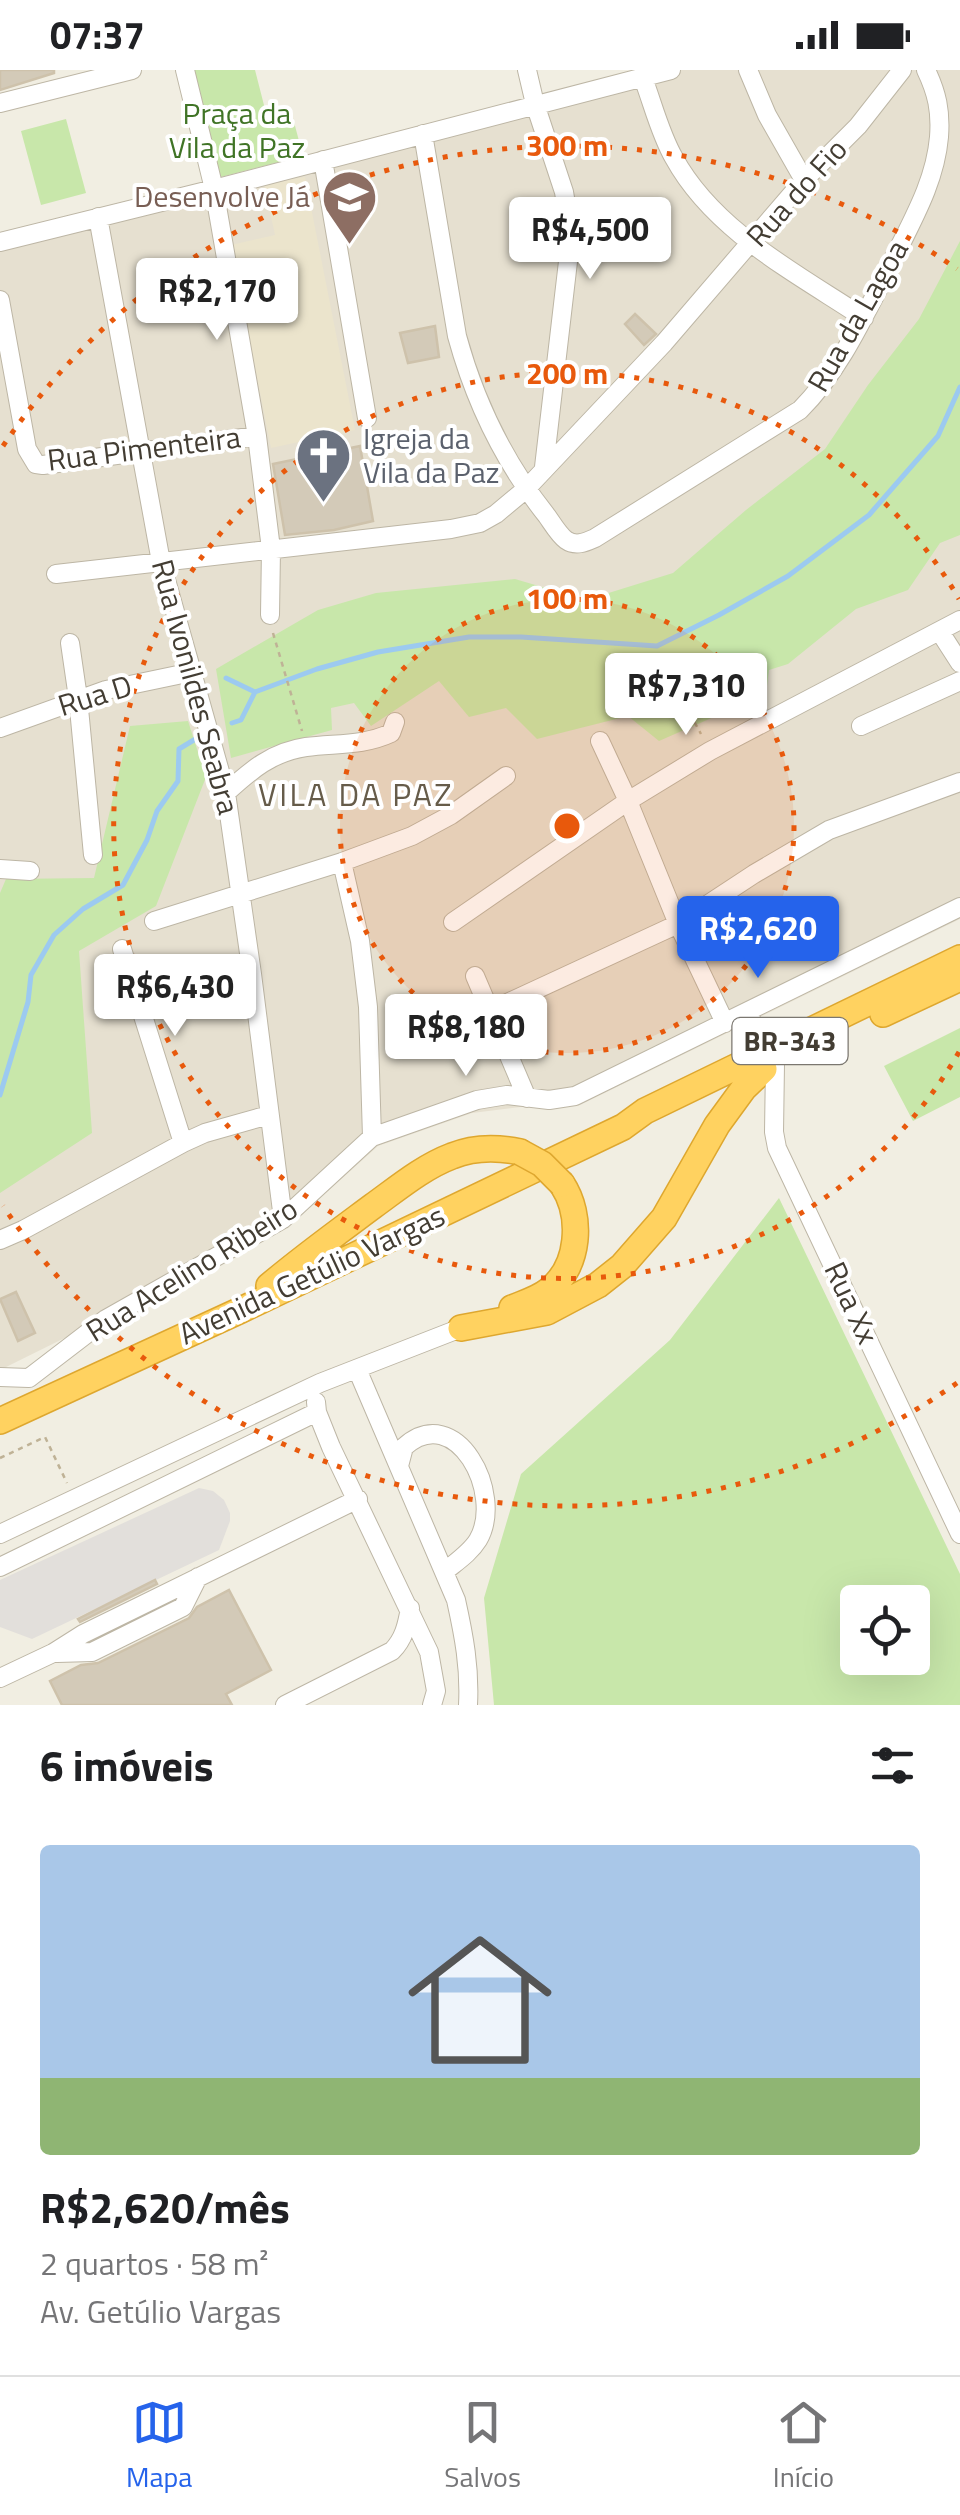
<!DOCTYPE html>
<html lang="pt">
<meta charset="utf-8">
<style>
body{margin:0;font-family:"Titillium Web",sans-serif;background:#f2f2f2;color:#202124;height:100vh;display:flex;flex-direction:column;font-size:38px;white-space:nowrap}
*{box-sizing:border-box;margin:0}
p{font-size:32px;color:#757577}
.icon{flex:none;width:55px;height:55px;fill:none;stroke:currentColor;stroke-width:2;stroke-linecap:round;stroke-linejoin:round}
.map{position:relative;height:1635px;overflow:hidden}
.drawer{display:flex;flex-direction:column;background:#fff;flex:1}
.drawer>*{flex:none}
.buttons{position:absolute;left:840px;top:1515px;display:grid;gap:20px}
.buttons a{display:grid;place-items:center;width:90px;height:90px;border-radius:10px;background:#fff;box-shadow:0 10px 40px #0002;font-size:50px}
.price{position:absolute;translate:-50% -85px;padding:0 22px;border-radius:10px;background:#fff;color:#222;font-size:32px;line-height:65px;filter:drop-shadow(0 2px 5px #0008)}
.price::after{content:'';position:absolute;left:50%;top:60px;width:30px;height:22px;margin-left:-15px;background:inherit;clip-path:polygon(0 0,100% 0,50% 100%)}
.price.on{background:#2563eb;color:#fff}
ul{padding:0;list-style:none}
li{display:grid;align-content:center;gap:20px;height:530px;padding:0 40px}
li span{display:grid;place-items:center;height:310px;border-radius:10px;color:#555}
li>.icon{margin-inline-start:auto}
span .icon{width:180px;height:180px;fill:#fffc;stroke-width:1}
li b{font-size:42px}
h2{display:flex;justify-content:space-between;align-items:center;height:120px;padding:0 40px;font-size:42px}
.status{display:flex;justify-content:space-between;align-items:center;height:70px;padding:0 50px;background:#fff;direction:ltr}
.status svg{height:28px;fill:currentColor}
.tabs{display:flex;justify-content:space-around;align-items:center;height:140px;border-top:2px solid #e0e0e0;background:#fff;font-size:28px;color:#757577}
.tabs a{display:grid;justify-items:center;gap:5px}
.tabs .on{color:#2563eb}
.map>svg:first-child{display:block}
</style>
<div class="status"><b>07:37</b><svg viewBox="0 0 49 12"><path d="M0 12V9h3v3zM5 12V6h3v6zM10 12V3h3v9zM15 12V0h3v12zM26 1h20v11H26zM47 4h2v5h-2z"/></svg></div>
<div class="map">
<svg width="960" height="1635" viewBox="0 0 960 1635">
<rect width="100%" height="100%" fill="#f1eee2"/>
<path fill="#e6e0d0" d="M659,0H960V849L578,1036L520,1037L472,1043L378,1076L287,1158L0,1300V169Z"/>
<path fill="#ebe4cc" d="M305,107L355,360L271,378L231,175L275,165L264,114Z"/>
<path fill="#c8e7aa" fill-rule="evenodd" d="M185,0H255L266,43L290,37L303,86L213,109Z
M66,49L86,123L41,135L21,61Z
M960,171V465L940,473L908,520L856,539L788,594L769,600L766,624L659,671L628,646L537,669L506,638L469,647L439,611L371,656L354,633L331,638L332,660L231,688L216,599L318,540L376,523L515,509L586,530L673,503L746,440L825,379L868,315L919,249Z
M188,651L206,707L156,836L79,881L92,1063L0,1123V823L6,809L94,808L130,656Z
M960,958V1027L913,1051L884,996Z
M779,1128L960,1504V1635H494L484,1528L521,1404L670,1270ZM858,1532H912V1588H858Z"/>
<path fill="#e2dfdb" d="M199,1418L213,1421L224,1430L230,1443V1451L219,1480L32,1569L0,1557V1510Z"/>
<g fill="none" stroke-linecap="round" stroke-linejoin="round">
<path stroke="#9ccaf0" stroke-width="5" d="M226,608L255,622L317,599L378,582L469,567H521L657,576L719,545L788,506L869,445L938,366L960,317
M232,653L241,650L255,622
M0,1025L28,932L31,905L54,865L83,839L123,815L147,770L157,741L178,711L179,679L202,665"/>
</g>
<path fill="#d3cab8" stroke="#cec2ab" stroke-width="2.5" d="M0,0H54V3L0,20Z
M635,244L656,264L644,275L625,254Z
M435,256L439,287L408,293L400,263Z
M360,376L373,451L334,460L285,465L273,394Z
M16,1222L35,1263L18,1271L0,1229Z
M155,1510L157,1514L80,1552L78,1549Z
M229,1520L271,1600L226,1624L232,1635H62L50,1611L81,1595L98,1593L189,1548L197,1537Z"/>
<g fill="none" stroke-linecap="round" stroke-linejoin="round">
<defs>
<path id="minor" d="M185,0L214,119L257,366L271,479L270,545
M527,0L535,34L564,122L568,146L569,183L544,397
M748,0L767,45L804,110
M643,8C653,34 660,64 674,88C714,161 796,203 864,248
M0,33L132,0
M423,64L457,266C475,332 504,392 547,446C552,453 559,465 566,470C576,477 586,472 595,468L800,340C840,300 864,246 890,196C910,154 935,114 939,67C941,41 937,23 926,0
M323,90L367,348
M98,147L161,492L226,723L252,904L283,1149
M0,172L214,119L671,0
M0,230L27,379L36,394L43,395L257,366
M56,504L451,459L480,453L496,444L526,419L664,273L804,110L858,56L902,0
M940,562L960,593
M70,573L78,628L93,785
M861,656L960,611
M0,658L106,620L192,602
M600,671L628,731L678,854L725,953
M226,723C251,700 272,682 306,677C336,673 363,676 391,663L395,652
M342,792L360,871L368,937L372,1067
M0,799L30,801
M154,851L342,792L412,766L451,745L506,706
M453,852L628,731L710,681L960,550
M122,879L183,1073
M475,906L527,1028
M490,941L678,854L754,804L829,760L960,712
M747,942L768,981
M775,994L774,1062L777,1078L960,1464
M0,1170L23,1160L183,1073L205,1063L269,1045
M357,1299L456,1530C464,1566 470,1598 468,1635
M0,1307L29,1308L106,1249L283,1149L372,1067L477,1030L507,1025L549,1030L575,1026L960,837
M316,1332L317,1342L331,1377L429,1582L436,1621L432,1635
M399,1396L404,1377C456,1330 505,1424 478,1470C470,1483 456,1492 444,1502
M0,1464L320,1313L461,1258
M0,1497L317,1342
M57,1583L92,1582L183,1537L198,1507
M0,1608L53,1583L83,1564L132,1540L358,1429
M285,1635L392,1581C404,1569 407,1555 410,1538"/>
<path id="highway" d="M883,944L960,908
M269,1216C302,1188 338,1162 373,1136C398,1118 423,1097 452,1086C474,1077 497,1077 520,1082
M512,1238C524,1233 538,1229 548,1221C580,1197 583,1146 562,1114
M461,1258L547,1242L598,1215L622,1196L664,1148L717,1055L744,1018L764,999
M0,1351L241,1240L623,1057L645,1041L960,888"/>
</defs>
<use href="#minor" stroke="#bdb6a5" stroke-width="20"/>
<use href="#highway" stroke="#dea72f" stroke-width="28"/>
<path stroke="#bfb296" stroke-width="2.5" stroke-dasharray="5 5" stroke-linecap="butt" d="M273,563L302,661
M661,591L701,664
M0,1388L45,1367L67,1413"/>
<use href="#minor" stroke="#fff" stroke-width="18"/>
<use href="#highway" stroke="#ffd260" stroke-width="25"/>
<defs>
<path id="highway-bridge" d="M520,1082L542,1094L562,1114"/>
</defs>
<use href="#highway-bridge" stroke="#dea72f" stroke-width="28" stroke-linecap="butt"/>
<use href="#highway-bridge" stroke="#ffd260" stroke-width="25"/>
</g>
<circle cx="567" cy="756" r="227" fill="#e8590c" fill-opacity=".12"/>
<g fill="none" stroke="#e8590c" stroke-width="5" stroke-dasharray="5 10">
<circle cx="567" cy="756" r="227"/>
<path d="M959 982A453 453 0 1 1 959 529"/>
<path d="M957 1313A680 680 0 0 1 3 1136M3 376A680 680 0 0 1 957 199"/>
</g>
<defs>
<symbol id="university-pin" viewBox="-11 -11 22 30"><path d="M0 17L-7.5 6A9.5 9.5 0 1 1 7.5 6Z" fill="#8d6e63" stroke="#fff"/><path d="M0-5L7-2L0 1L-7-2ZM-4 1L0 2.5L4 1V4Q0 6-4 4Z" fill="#fff"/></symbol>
<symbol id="church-pin" viewBox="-11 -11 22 30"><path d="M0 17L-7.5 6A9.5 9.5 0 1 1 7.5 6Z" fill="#6b7280" stroke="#fff"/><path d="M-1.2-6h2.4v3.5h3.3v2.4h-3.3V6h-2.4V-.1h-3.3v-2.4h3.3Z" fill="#fff"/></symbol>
</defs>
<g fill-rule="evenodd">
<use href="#university-pin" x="318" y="96" width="63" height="86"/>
<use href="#church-pin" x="292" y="354" width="63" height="86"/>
</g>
<g text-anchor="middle" stroke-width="8" stroke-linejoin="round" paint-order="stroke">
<rect fill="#fff" stroke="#7b7770" stroke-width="2.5" x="732.5" y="948" width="115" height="46" rx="8"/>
<g font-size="28" font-weight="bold" fill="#433d33">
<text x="790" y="981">BR-343</text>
</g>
<g font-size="30" fill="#407426" stroke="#fff">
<text x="237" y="54">Praça da<tspan x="237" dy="34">Vila da Paz</tspan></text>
</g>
<g font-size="30" fill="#433d33" stroke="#fff">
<text transform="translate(797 123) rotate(-48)" y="10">Rua do Fio</text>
<text transform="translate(858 246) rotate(-60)" y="10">Rua da Lagoa</text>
<text transform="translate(144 379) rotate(-7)" y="10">Rua Pimenteira</text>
<text transform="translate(195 617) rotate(75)" y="10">Rua Ivonildes Seabra</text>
<text transform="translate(95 626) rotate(-17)" y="10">Rua D</text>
<text transform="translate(192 1200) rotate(-32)" y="10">Rua Acelino Ribeiro</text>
<text transform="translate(312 1205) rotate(-25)" y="10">Avenida Getúlio Vargas</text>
<text transform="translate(851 1233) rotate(65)" y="10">Rua Xx</text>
</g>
<g font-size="30" fill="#785e54" stroke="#fff" text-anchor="end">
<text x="310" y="137">Desenvolve Já</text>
</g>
<g font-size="30" fill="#5b616d" stroke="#fff" text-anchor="start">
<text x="363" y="379">Igreja da<tspan x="363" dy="34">Vila da Paz</tspan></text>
</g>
<g font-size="32" letter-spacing="2.5" fill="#665c4a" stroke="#fff">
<text x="356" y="736">VILA DA PAZ</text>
</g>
</g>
<circle cx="567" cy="756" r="15" fill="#e8590c" stroke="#fff" stroke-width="5"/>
<g font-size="30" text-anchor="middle" font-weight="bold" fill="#e8590c" stroke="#fff" stroke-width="8" stroke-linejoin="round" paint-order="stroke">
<text x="567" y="86">300 m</text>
<text x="567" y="314">200 m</text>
<text x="567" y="539">100 m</text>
</g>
</svg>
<div class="buttons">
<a><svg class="icon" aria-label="locate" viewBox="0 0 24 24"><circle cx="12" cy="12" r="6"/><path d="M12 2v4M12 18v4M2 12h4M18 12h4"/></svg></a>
</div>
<b class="price" style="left:590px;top:212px">R$4,500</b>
<b class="price" style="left:217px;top:273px">R$2,170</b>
<b class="price" style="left:686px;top:668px">R$7,310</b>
<b class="price on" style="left:758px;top:911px">R$2,620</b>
<b class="price" style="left:175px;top:969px">R$6,430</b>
<b class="price" style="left:466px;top:1009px">R$8,180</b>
</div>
<section class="drawer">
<h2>6 imóveis<svg class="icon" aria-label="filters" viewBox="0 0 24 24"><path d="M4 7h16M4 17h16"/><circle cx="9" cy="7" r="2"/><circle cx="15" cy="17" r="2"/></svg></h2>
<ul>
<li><span style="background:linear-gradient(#a9c7e8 75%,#8fb573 0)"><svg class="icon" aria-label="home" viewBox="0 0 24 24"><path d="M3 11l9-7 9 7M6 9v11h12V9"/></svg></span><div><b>R$2,620/mês</b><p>2 quartos · 58 m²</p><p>Av. Getúlio Vargas</p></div></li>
</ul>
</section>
<nav class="tabs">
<a class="on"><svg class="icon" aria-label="map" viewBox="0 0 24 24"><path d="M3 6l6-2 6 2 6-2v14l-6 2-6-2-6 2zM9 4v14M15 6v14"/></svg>Mapa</a>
<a><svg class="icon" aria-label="saved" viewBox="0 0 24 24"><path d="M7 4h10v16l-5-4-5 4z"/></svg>Salvos</a>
<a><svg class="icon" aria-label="home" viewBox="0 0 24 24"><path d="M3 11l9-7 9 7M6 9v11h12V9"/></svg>Início</a>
</nav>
